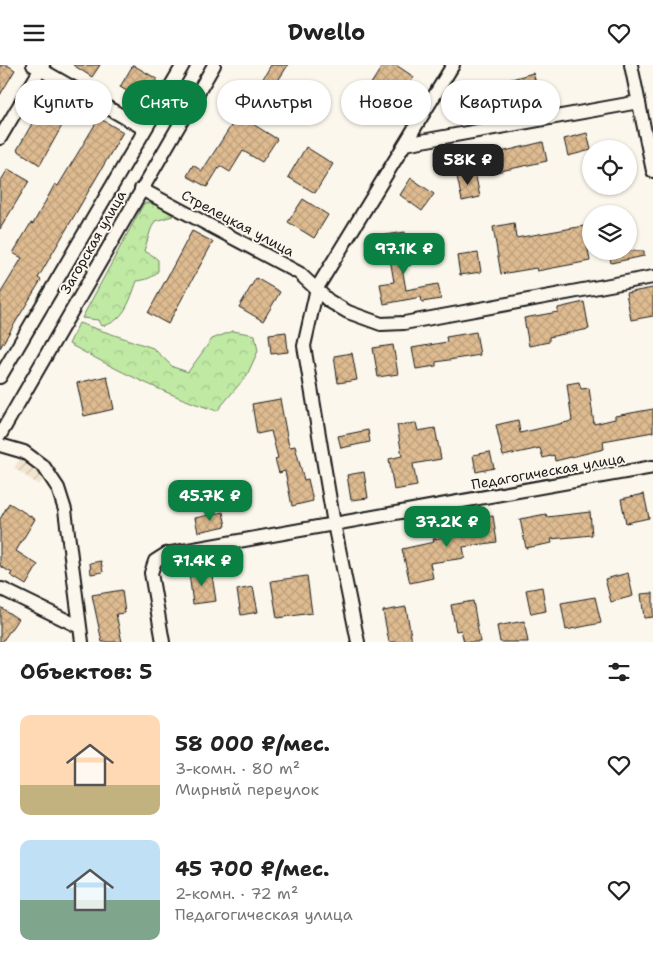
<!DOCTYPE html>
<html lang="ru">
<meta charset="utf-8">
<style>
body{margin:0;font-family:"Shantell Sans",sans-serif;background:#f6f6f6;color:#222;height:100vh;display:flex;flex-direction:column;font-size:19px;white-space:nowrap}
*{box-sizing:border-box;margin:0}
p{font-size:16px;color:#767676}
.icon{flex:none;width:28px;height:28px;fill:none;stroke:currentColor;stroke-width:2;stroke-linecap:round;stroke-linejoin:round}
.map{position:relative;height:577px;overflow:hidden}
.side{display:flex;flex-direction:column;background:#fff;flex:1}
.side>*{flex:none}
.guide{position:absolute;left:15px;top:15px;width:624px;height:45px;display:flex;gap:10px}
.tools{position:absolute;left:582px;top:75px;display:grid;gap:10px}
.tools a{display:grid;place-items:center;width:55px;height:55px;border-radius:50%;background:#fff;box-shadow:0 1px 4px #0004;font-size:25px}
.price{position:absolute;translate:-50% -42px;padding:0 11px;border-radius:10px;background:#0b8043;color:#fff;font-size:16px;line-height:32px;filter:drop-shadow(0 1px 2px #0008)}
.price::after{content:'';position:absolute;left:50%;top:30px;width:15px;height:11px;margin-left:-8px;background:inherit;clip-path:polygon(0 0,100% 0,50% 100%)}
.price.selected{background:#222;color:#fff}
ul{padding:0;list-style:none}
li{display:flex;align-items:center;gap:15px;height:125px;padding:0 20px}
li span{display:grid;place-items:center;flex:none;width:140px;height:100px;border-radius:10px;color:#555}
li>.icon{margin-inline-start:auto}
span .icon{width:60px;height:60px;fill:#fffc;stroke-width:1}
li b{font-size:21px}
h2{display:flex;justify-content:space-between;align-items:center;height:60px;padding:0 20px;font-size:21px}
.chip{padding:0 18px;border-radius:22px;background:#fff;box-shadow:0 1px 4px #0004;font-size:18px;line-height:45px}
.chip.selected{background:#0b8043;color:#fff}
header{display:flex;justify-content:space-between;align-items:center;height:65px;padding:0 20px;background:#fff;font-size:22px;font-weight:700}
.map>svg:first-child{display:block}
</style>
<header><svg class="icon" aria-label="menu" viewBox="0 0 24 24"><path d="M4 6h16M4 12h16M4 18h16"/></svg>Dwello<svg class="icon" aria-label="heart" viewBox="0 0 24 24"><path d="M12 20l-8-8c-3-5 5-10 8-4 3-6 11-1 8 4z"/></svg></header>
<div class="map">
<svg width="653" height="577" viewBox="0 0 653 577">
<defs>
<pattern id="industrial-furrows" width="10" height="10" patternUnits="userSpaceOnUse" patternTransform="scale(1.25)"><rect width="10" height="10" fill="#f2e5d0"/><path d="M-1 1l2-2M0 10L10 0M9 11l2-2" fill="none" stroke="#cfc4b2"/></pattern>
<pattern id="forest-crowns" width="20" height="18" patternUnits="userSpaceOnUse" patternTransform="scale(1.25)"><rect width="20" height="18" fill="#c0e9a4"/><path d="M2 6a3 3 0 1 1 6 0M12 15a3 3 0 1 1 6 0" fill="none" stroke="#a4c78d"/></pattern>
<pattern id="building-cross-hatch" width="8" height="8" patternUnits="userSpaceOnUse" patternTransform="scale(1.25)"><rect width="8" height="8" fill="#debb90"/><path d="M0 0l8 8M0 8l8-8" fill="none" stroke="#bea07c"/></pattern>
</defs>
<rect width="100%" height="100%" fill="#fbf7ec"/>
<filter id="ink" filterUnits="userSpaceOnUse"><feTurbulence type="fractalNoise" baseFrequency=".02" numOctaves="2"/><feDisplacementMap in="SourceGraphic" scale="10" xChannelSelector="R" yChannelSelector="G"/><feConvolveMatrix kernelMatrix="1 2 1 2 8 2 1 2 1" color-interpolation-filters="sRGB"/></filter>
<g filter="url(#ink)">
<path fill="url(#industrial-furrows)" d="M20,393L46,410L39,420L14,403Z"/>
<path fill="url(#forest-crowns)" stroke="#6e8260" d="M144,138C157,138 164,142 173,151L155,156L151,164L144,186L152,190L158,195V206C153,213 145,215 137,216C130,235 124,258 101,261L98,255L82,253Z
M79,258L153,283L173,302L188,307L212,274L233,266L255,270L258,286L247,310L217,346C166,330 117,305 69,279Z"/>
<path fill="url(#building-cross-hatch)" stroke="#1c1c1c" d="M0,0H7L15,5L0,30Z
M73,0H100L92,12Z
M133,0L157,14L144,36L120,22Z
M271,0H288L274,22L289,30L277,49L251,34Z
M383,0H396L414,12L395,42L367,25Z
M533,8L540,31L482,45L477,24Z
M50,27L73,41L40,100L17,85Z
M238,50L277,74L262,97L243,86L230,107L220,101L207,122L187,111L193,100L202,106Z
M99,53L123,67L38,213L41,215L0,283V229L22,193L13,188L31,158L33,159L55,119L58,121Z
M587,68L591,85L568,91L564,74Z
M543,77L547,96L487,109L484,91Z
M306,82L333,99L315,128L288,112Z
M8,104L29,116L0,164V117Z
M475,107L480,132L462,136L457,111Z
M411,113L434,129L422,146L400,130Z
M303,134L328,150L314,173L288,157Z
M514,158L516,173L584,161L590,196L537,206L536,203L501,209L493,162Z
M192,166L213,177L168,259L148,248Z
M405,167L411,200L402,202L406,225L438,219L441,234L422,237L421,232L384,239L380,219L394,217L386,170Z
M609,186H644V191L611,198Z
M478,188L481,207L460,210L457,191Z
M256,213L280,227L263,256L239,242Z
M653,223V251L631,255L626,228Z
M584,237L589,264L549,272V277L529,281L524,253L558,247V243Z
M286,267L288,287L271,289L269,269Z
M476,267L480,290L436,297V301L416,304L412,283L447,277L446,272Z
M393,280L398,309L378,312L373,283Z
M352,288L357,315L338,318L334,291Z
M107,311L114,344L84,351L77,318Z
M579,317L581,324L589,323L594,359L615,354V351L653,344V367L603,376L604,384L555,396L554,390L543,393L540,383L503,391L496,360L518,355L520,368L572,356L567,319Z
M280,334L288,377L290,382L295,381L304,415L308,414L313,436L292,441L285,406L279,408L275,394L278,393L271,366L257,369L252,339Z
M416,358L418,366L435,363L441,394L413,399L417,421L394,425L389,394L402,391L397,360Z
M368,365L370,377L341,383L338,371Z
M490,387L494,403L476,407L473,390Z
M364,407L368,433L351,435L347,410Z
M644,429L649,453L626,458L621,434Z
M9,438L35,454L16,486L38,500L26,520L10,510L12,508L0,501V454Z
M223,447L226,461L198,467L195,453Z
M590,447L592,470L551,474L552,478L526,483L520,454L546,449L547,452Z
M493,451L497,477L463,482L465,493L430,498L433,513L410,518L402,484L434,477L433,474L468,468L467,455Z
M101,496L103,507L91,509L90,498Z
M211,504L216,536L193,539L189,508Z
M628,508L633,531L611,537L605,514Z
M307,511L312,548L277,553L271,516Z
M253,522L258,547L241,550L237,525Z
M542,522L546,546L531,549L526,525Z
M122,525L125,548L116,549L122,577H102L92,530Z
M653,528V552L644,553L641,529Z
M595,532L601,558L566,565L561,538Z
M473,536L480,577H464L461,565L456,566L451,540Z
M0,542L18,554L2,577H0Z
M406,542L412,577H389L383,546Z
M524,556L528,577H500L497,561Z"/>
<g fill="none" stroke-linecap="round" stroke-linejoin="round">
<defs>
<path id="minor" d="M33,0L145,64
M631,0L653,106
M0,73L43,0
M405,79L639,37
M141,124L299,208L329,236L348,247L381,259L404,258L653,212
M0,312L183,0
M0,370L214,0
M0,380L24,387L44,402L58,423L65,445L82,577
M2,524L80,562
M163,577L151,508L155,496L166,489L653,402
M358,577L334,459L304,281L317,223L453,0"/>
</defs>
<use href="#minor" stroke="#1c1c1c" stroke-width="16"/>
<use href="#minor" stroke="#fbf7ec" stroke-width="12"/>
</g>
</g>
<g text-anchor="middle" stroke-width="4" stroke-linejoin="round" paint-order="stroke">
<g font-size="14" fill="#1c1c1c" stroke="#fbf7ec">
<text transform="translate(238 158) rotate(28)" y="5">Стрелецкая улица</text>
<text transform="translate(93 177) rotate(-60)" y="5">Загорская улица</text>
<text transform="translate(548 406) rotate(-10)" y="5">Педагогическая улица</text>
</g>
</g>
</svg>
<div class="tools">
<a><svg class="icon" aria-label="locate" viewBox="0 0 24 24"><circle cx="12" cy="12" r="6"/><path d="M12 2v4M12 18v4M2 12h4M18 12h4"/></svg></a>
<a><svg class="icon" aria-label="layers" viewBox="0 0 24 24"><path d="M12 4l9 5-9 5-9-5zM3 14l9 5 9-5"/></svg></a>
</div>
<b class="price selected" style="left:468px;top:121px">58K ₽</b>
<b class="price" style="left:404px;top:210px">97.1K ₽</b>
<b class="price" style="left:210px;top:457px">45.7K ₽</b>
<b class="price" style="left:447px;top:483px">37.2K ₽</b>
<b class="price" style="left:202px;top:522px">71.4K ₽</b>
<div class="guide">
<a class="chip">Купить</a>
<a class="chip selected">Снять</a>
<a class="chip">Фильтры</a>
<a class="chip">Новое</a>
<a class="chip">Квартира</a>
</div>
</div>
<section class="side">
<h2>Объектов: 5<svg class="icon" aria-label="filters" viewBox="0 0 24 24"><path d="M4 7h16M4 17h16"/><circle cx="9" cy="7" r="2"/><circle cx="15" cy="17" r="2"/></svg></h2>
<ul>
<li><span style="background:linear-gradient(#ffd9b3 70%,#c2b280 0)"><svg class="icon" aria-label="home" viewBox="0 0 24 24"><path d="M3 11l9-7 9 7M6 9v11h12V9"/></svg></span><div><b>58 000 ₽/мес.</b><p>3-комн. · 80 m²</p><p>Мирный переулок</p></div><svg class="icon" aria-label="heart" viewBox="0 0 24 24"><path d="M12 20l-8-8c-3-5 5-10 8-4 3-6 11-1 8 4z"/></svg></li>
<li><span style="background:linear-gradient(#bfe0f5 60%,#7fa58c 0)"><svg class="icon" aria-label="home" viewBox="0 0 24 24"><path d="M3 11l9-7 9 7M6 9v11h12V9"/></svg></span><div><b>45 700 ₽/мес.</b><p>2-комн. · 72 m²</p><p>Педагогическая улица</p></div><svg class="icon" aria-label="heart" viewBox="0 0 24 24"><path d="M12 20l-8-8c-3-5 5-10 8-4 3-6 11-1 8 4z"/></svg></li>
</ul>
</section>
